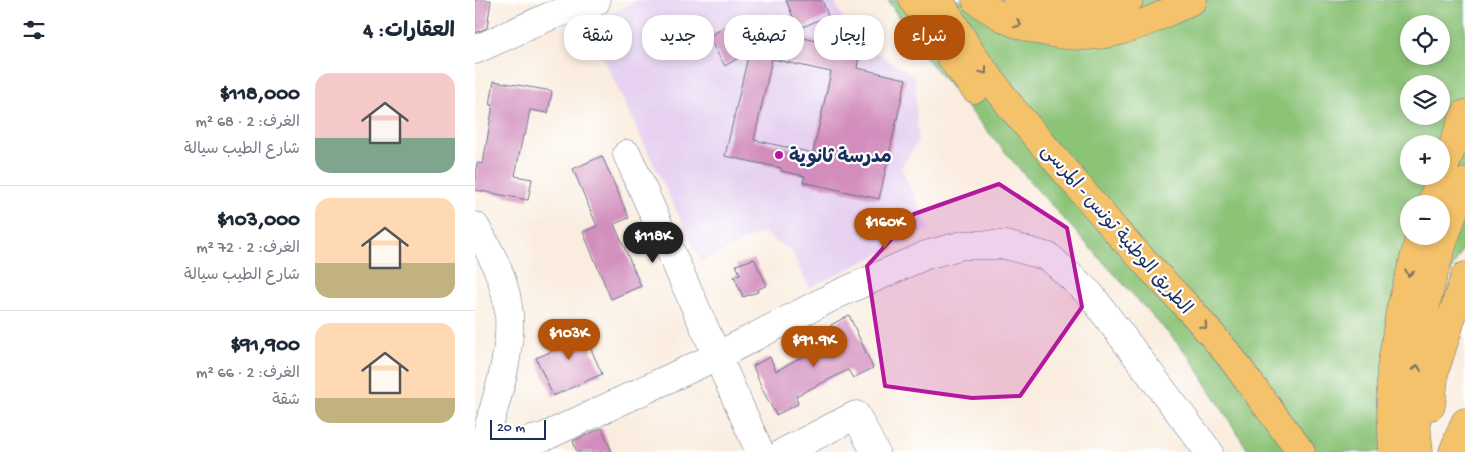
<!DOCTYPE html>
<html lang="ar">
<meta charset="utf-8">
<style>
body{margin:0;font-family:"Gochi Hand","Playpen Sans Arabic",sans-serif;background:#f2f2f3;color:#1f2937;direction:rtl;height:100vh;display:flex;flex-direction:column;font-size:19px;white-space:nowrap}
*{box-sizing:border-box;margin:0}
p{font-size:16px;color:#747a83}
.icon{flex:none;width:28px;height:28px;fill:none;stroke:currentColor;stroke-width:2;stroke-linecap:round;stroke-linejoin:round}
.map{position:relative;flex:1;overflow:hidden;direction:ltr}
.side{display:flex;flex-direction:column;background:#fff;width:475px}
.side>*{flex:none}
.top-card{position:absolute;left:15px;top:15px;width:475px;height:45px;direction:rtl;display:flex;gap:10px}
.controls{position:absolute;left:925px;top:15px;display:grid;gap:10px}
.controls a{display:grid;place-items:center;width:50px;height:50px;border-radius:50%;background:#fff;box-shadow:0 2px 8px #0003;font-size:25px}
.scale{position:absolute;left:15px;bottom:12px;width:56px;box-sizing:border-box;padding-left:5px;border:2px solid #1b2f5e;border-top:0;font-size:14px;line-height:18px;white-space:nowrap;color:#1b2f5e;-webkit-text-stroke:4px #fff;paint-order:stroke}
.price{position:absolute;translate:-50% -42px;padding:0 11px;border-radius:18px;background:#b45309;color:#fff;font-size:16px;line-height:32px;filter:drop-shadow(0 1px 2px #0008)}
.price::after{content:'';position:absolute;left:50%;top:30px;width:15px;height:11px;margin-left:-8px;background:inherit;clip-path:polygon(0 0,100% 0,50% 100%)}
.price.active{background:#222;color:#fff}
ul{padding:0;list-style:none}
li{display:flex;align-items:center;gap:15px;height:125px;padding:0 20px}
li+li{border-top:1px solid #e0e1e3}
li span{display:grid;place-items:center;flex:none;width:140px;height:100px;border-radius:15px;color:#555}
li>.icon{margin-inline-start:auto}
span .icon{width:60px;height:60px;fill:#fffc;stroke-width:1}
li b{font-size:21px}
h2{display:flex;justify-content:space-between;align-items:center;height:60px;padding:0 20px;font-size:21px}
.tag{padding:0 18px;border-radius:20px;background:#fff;box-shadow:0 2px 8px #0003;font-size:18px;line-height:45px}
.tag.active{background:#b45309;color:#fff}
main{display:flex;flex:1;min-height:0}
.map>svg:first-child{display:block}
</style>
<main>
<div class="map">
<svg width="990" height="452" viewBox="0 0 990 452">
<rect width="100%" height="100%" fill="#fff"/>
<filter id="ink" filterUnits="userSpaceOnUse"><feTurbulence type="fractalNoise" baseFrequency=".02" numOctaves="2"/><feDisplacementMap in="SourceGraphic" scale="10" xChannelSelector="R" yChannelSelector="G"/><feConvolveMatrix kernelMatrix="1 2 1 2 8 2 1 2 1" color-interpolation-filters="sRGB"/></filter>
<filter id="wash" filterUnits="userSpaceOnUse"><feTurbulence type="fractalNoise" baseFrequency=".0096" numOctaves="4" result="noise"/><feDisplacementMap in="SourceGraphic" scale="20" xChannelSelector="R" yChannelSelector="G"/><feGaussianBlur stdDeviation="1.12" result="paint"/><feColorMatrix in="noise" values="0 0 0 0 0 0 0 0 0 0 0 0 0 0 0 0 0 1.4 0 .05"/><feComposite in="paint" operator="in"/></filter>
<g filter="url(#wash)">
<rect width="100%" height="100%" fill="#faeddf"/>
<path fill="#e6d2f0" d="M163,0H359L377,37L440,77L443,141L426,168L455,229L334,288L317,252L287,232L226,262L112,25Z"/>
<path fill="#8bc377" stroke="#53796a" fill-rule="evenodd" d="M413,0H990V244L972,279L932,452H774L714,356L558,185L441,46ZM934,24H966V56H934ZM934,84H966V116H934ZM934,144H966V176H934ZM934,204H966V236H934Z"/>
<g id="blocks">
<path fill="#d28dbc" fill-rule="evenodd" d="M0,0H16L12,28L0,33Z
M311,0H347L353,16L323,29Z
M259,22L385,51L382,68L431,79L404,199L328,182L330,176L306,171V168L250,156L274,52L250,66L233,37ZM297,59L356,72L338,153L279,140Z
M19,81L77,91L73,113L55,110L50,136L48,135L40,176L57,179L53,200L0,190L2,163L8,164L18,105H15Z
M127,156L154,218L139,224L166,286L136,299L108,232L122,226L98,169Z
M279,259L292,285L282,290L283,292L268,297L259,276L265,274L261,265Z
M374,315L398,368L378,378L373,370L321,396L323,404L301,415L287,389L278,366L295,357L301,371L332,354L363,341L356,325Z
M103,320L127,374L78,396L61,358L89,346L82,329Z
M127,428L137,452H102L98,441Z"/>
</g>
</g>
<g filter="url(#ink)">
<use href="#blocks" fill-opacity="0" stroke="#69728b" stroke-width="1"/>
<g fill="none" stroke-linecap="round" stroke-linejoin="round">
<defs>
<path id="minor" d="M0,50L75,16L121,2L120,0
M152,154L285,452
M0,226C15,251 29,277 33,306C40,350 18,410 6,452
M9,452L69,437L242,356L361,295L451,255L488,245H531L574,257L615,294L734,452
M309,452L381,415L400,452"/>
<path id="highway" d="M438,0L482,66L500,89
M464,0L498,56L537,108L641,231L718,313L754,355L826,452
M501,0C509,6 518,12 527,17C539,24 553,28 567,31C627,46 665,26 718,0
M542,0C578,18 618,16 654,0
M966,176L990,114
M956,204L966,176
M956,406L960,370L990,276
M918,452L916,412V369L925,311L945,236
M944,452C941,426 939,398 941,371C946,306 966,242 990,182
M978,452L990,422"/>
</defs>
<use href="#minor" stroke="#69728b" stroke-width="29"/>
<use href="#highway" stroke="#69728b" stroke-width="29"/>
<use href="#minor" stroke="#fff" stroke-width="28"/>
<use href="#highway" stroke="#f3c26a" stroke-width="28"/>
</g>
<defs><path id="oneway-chevron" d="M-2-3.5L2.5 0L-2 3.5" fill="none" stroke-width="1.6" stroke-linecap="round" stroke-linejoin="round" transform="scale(1.25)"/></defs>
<g stroke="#7c7163">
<use href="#oneway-chevron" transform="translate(543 24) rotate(21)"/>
<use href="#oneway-chevron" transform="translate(509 71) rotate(53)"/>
<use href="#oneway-chevron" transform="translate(934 273) rotate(104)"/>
<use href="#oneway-chevron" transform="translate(729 326) rotate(49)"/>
<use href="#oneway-chevron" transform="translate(942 368) rotate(-84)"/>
</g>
</g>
<path fill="#b5179e" fill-opacity="0.2" stroke="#b5179e" stroke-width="4" stroke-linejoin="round" d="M524,184L592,228L607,307L545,396L497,398L410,386L392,266L439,214Z"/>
<circle fill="#b5179e" stroke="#fff" stroke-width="2" cx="304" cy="155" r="5"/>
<g text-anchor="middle" stroke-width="4.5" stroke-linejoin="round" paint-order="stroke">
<g font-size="19" font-weight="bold" fill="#1b2f5e" stroke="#fff" text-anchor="start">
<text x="314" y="162">مدرسة ثانوية</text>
</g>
<g font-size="19" fill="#1b2f5e" stroke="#fff">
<text transform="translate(643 228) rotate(49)" y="7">الطريق الوطنية تونس - المرسى</text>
</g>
</g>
</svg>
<div class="controls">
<a><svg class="icon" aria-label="locate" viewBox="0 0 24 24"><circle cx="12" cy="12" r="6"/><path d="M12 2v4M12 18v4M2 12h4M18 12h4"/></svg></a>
<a><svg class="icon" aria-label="layers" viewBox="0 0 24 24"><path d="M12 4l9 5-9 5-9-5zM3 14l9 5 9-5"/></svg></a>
<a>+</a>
<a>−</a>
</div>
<div class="scale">20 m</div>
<b class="price" style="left:410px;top:250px">$160K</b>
<b class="price active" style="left:178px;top:264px">$118K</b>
<b class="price" style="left:94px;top:361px">$103K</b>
<b class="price" style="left:339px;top:368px">$91.9K</b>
<div class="top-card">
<a class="tag active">شراء</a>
<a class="tag">إيجار</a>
<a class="tag">تصفية</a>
<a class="tag">جديد</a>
<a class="tag">شقة</a>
</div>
</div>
<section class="side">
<h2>العقارات: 4<svg class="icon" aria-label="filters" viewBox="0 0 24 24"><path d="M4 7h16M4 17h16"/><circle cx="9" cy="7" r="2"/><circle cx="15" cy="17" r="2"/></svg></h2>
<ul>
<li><span style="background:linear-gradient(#f6c9c9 65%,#7fa58c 0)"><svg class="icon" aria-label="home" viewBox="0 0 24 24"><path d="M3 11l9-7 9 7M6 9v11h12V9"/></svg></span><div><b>$118,000</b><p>الغرف: 2 · 68 m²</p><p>شارع الطيب سيالة</p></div></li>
<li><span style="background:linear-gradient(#ffd9b3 65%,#c2b280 0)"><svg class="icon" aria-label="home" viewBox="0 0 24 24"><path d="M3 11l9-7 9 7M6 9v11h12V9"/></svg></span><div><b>$103,000</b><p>الغرف: 2 · 72 m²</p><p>شارع الطيب سيالة</p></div></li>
<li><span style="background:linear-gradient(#ffd9b3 75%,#c2b280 0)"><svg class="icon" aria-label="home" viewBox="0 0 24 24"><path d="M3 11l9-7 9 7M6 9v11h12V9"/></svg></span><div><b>$91,900</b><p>الغرف: 2 · 66 m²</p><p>شقة</p></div></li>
</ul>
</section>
</main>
